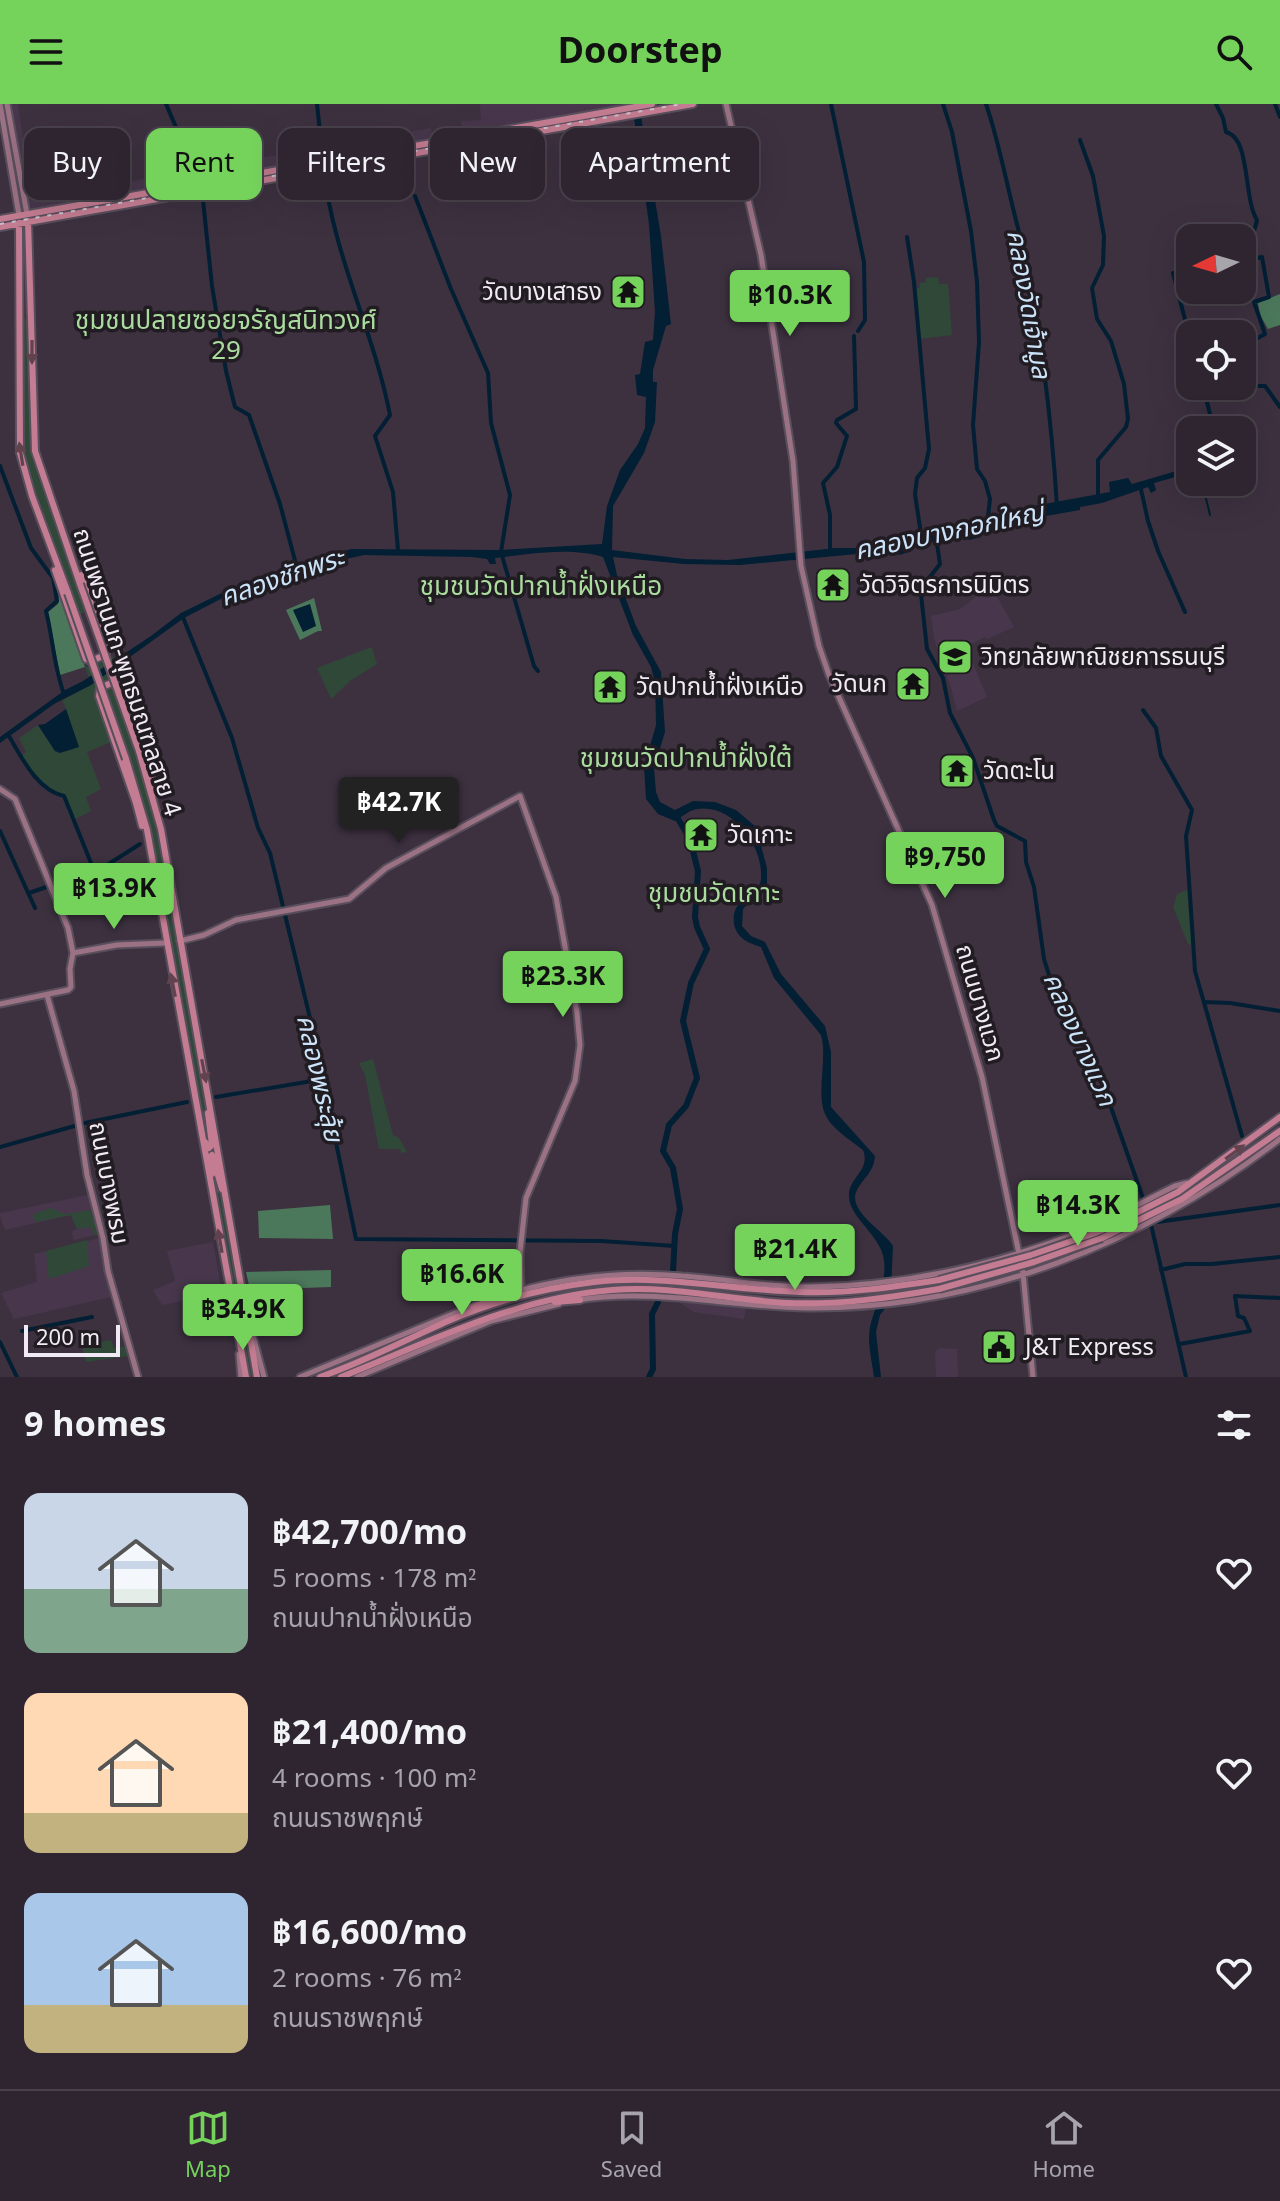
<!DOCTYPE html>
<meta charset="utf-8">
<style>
body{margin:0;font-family:Georgia,"Noto Sans Thai",serif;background:#362d38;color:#f1f3f6;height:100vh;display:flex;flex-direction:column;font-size:30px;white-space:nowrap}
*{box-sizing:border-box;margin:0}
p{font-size:26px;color:#a7a5ab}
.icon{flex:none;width:44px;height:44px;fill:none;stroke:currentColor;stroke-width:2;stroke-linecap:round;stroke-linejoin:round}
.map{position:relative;height:1273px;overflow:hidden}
.side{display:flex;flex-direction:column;background:#2e2530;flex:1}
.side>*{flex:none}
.top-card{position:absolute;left:24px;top:24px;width:800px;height:72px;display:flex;gap:16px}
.needle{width:52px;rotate:265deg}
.tools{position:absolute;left:1176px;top:120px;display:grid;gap:16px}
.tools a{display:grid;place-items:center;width:80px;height:80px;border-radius:16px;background:#2e2530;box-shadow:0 8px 32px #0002,0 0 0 2px #49424c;font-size:40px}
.scale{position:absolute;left:24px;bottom:20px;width:96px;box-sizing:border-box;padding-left:8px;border:4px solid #f1e9f3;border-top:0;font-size:22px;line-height:28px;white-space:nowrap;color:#f1e9f3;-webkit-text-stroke:6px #211b22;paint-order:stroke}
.price{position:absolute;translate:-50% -68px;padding:0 18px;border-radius:8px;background:#75d25b;color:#111;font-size:26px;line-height:52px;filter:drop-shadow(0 2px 4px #0008)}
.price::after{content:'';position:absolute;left:50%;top:48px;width:24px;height:18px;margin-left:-12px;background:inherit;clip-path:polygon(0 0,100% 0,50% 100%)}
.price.current{background:#222;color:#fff}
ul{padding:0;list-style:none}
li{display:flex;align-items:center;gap:24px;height:200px;padding:0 24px}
li span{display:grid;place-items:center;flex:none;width:224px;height:160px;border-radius:16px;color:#555}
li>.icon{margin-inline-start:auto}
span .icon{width:96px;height:96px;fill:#fffc;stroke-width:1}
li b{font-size:34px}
h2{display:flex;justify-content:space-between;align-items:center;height:96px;padding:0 24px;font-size:34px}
.tag{padding:0 28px;border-radius:16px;background:#2e2530;box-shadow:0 8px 32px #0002,0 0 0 2px #49424c;font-size:28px;line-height:72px}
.tag.current{background:#75d25b;color:#111}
header{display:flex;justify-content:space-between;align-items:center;height:104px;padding:0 24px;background:#75d25b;color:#111;font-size:36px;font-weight:700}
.tabs{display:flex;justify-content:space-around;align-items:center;height:112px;border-top:2px solid #49424c;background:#2e2530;font-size:22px;color:#a7a5ab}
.tabs a{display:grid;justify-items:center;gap:4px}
.tabs .current{color:#75d25b}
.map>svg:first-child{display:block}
</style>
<header><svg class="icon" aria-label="menu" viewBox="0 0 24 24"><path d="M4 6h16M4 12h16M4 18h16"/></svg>Doorstep<svg class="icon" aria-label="search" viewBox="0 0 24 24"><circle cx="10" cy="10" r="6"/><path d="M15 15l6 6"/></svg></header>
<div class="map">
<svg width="1280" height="1273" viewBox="0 0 1280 1273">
<rect width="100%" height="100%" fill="#3d3140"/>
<path fill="#48374c" d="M10,0H18L28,68L23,69Z
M480,0H619V2L462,29L461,17L481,16Z
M431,24L433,35L328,54L32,106L28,97V92L96,84L164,71L166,75L248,56Z
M981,489L987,494L996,491L1014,523L987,535L985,533L966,543L987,593L957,607L951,584L934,535L931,512L960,505Z
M88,1091L99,1130L74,1136L71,1128L77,1125L71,1111L5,1126L0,1112V1109Z
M100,1134L103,1160L111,1193L14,1215L1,1189L37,1178L34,1150Z
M213,1138L222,1189L162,1201L153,1186L175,1177L167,1147Z
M682,1196L746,1203L744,1215L694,1208L680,1199Z
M940,1244L957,1245L958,1273H936L935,1247Z"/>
<path fill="#2f4838" d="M935,173L938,174L939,180H948L952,231L920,235L916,184H920L919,179L926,178V174Z
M22,213L29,217L31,351L85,508L78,511L23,352Z
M369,544H372L377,560L350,577L331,595L317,564Z
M112,551L118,573L116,574L134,626L128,630L153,709L206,1004L210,1041L207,1038L200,1007L148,722L122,635L98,584L95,586L111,638L87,648L101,685L86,693L91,707L71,717L63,694L39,678L20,653L26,648L19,634L38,621L55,647L66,605L62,596L91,581L85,563Z
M1187,786L1192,841L1188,840L1173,803L1177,790Z
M373,955L393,1031L399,1034L407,1048L401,1049L400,1045H379L365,971L359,959Z
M211,1058L221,1089L253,1273H249Z
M51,1104L65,1110L91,1106L98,1130L94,1131L91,1123L77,1125L71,1111L35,1118L33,1110Z
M87,1136L89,1162L49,1175L46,1147Z
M111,1236L114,1244L127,1242L129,1252L86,1258L82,1242Z"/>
<path fill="#4b775b" d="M1280,190V221L1268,225L1260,211L1258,199Z
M59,490L85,563L60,571L48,508L58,500Z
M314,494L322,527H318L300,536L286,506Z
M330,1101L333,1135L259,1134L258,1107Z
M331,1166V1183L250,1186L246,1168Z"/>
<path fill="#021f34" d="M632,0H639L661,132L671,220L666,222L653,266V278H657L655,318L644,349L613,402L612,446L685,455L728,456L835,444H877L975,422L1028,403L1110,388L1109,378L1128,374L1132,380L1190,363V369L1154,379L1156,386L1151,389L1148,383L1102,399L1080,403V406L1040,413V408L980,425L981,433L969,436L966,429L909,444V448L899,451L898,446L740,461L684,460L613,453L617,471L636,522L661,568L665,628L654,664L656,688L660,698L675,706L693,697L715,698L736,706L756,723L767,764V780L743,805L742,822L751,832L765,838L781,870L825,922L831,948V1003L875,1052C874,1068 864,1073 857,1086C846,1107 885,1127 893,1142L891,1187L887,1202L880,1211L876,1228L881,1273H874C872,1257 867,1239 870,1223C875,1201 887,1179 884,1156C881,1131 848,1113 849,1091C849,1073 871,1066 863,1046C852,1037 832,1025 826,1012C815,991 828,955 821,931L774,874L761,843C749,839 737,835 734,820C730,792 760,793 761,775C764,742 732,699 697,705C689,706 682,713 675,717L658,710L646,695L644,663L656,621L655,578L651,563L633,531L603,453C570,443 529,450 495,454L496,460H490L487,455L472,453L364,451L319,461L238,486L184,514L91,581L54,600L0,639V633L65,586L83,577L151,532L181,509L234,483L296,462L351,445L500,446L602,440L607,402L620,366L638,340L645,324L646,293L637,291L635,271L640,270L645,238L653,236L655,208L649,120Z
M310,500L316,522L303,528L293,506Z
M66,605L79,643L60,649L55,647L38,621L45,620Z"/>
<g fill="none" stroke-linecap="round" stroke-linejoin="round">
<path stroke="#021f34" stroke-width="2" d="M1202,378L1210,411"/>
<path stroke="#021f34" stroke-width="4" d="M166,0L200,79
M317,0L323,57
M831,0L864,158L865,216L858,227
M943,0L952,28L971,127L977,178L979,238L973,321L977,365L985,377L990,395L987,421
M986,0C1000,41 1007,83 1018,124C1040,215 1051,309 1057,402
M1216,0L1223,14L1226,28C1251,34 1243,94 1257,116C1254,130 1248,142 1247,156L1262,153L1269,193L1254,198L1265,230L1243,242L1257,282H1265L1280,303
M1275,0L1280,13
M1080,36L1093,72L1104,132L1103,161L1092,184L1097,215L1111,237L1124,280L1128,315L1126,323L1098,356V394
M324,66C333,151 374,228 390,311L375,332L393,388L398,446
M202,87L212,182L226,267L235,303L249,311L280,400L297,464
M415,92L451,185L488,269L491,319L510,391L501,448L534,562L538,567
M907,133L914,178L929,345L925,364L917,374L915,390L922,437
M1173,169L1190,235
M1203,282L1214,326
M0,362L31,444L53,474L57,497L46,507C53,535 54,564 64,590
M1140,381L1148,417L1158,447L1185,508
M936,433L940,460L922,483L921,490L927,545L943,574L950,609L973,654L994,716L997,722L1025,737L1026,758L1034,783L1044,855L1049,871L1064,906L1094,955L1145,1100
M830,447V411L823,379L837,363L847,332L836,319L837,316L856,305L854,232
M182,511L232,634L258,724L270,749L311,918L356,1135L601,1137L675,1142
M1143,606L1156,624L1161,652L1192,706L1186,732L1195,867L1242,1032
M9,632C22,654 37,686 64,692L93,764
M0,727L35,804
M29,789L104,763L140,740
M1204,898L1230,899L1280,907
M216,993L324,975
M0,1043L85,1019L187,998
M1150,1116L1186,1273
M1150,1119L1280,1101
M1161,1166L1185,1160H1212L1280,1153
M22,1227L92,1213
M0,1238L17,1273
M1180,1240L1250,1227L1244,1214L1238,1212L1235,1192L1280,1194"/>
<path stroke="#021f34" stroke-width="6" d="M649,1273L653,1265L652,1210L673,1168L675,1130L680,1105L673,1064L663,1047L669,1021L686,1002L697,974L683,917L691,879L707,845L697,823L695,813L698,767L690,735L677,713"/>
<defs>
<path id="secondary" d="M0,0L19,111
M7,0L27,110
M726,0L761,151L793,357L801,462L819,542L829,571L932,801L982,973L1023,1169L1033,1273
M0,685L15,695L68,824L73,849L70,865L71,883L68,886L0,900
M180,837L204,831L236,816L349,795L386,764L520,692L556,793L577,909L580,941L575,977L526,1094L520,1148L521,1186
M73,849L117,841L165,839
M47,891L74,987L87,1071L103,1134L108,1167L138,1273
M490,1195C552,1175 617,1166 682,1172C725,1175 766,1183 809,1183C902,1182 996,1161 1082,1127C1115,1114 1144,1097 1175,1082L1187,1079
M577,1196C655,1184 730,1203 807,1204C977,1206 1147,1138 1280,1035
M250,1221L264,1273
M239,1250L241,1273
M300,1273L477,1200
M357,1273L491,1217L559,1200"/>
<path id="primary" d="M0,115L652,0
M28,117L35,347L80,480
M19,119L20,349L32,392L68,489
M0,123L693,0
M55,466L86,555L91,557L105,551L107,546L81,471
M139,647L161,725L257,1273
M126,655L147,726L246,1273
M142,722L136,699L99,592L100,584L116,577L120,581L157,690
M205,1038L209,1044L212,1041L208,1009
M212,1070L209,1054L212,1051L222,1085
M1098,1128L1178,1088L1280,1013
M1102,1134L1182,1095L1280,1027
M555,1198L580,1196
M473,1204L491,1195
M320,1273C364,1258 405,1236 448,1217C494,1197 544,1184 594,1178C663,1170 731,1186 800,1188C847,1190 893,1183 939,1176
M341,1273C430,1238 515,1194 612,1186C672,1181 729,1196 788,1199C839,1201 889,1194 939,1185"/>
</defs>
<use href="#secondary" stroke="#594e5c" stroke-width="9"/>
<use href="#primary" stroke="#594e5c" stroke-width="10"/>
<use href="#secondary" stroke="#9b7184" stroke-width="5"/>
<use href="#primary" stroke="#c37c91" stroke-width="6"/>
<path stroke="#c7bec9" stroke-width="2" stroke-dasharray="4 8" stroke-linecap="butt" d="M0,120L682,0"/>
<defs>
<path id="primary-bridge" d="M80,480L139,647
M68,489L126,655
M939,1176L1031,1151L1098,1128
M939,1185L1034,1158L1102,1134"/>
</defs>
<use href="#primary-bridge" stroke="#594e5c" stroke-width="10" stroke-linecap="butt"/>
<use href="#primary-bridge" stroke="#c37c91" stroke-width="6"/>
</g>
<defs><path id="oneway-solid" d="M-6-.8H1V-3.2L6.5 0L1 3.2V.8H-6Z" transform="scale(2)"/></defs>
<g fill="#62424e">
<use href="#oneway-solid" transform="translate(32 248) rotate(90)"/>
<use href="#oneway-solid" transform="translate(21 350) rotate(-99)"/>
<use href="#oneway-solid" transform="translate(173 881) rotate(-101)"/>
<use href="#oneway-solid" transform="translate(204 967) rotate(79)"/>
<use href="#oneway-solid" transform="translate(1235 1048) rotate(-36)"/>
<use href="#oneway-solid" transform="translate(220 1137) rotate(-100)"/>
</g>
<defs>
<symbol id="temple-square" viewBox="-11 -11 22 22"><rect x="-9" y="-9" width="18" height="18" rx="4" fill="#75d25b" stroke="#211b22"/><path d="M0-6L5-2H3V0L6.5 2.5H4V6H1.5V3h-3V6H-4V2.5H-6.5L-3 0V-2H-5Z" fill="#111"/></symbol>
<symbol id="university-square" viewBox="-11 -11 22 22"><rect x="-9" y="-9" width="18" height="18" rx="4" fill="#75d25b" stroke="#211b22"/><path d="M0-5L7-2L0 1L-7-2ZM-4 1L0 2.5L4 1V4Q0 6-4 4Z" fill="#111"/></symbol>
<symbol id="civic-square" viewBox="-11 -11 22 22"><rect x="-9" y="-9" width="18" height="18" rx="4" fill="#75d25b" stroke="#211b22"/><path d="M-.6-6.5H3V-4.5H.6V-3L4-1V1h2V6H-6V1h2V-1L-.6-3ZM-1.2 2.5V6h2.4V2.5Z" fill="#111"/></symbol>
</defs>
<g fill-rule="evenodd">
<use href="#temple-square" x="608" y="168" width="40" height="40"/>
<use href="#temple-square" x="813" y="461" width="40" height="40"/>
<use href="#university-square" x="935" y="533" width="40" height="40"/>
<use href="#temple-square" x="893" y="560" width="40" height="40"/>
<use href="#temple-square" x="590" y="563" width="40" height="40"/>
<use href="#temple-square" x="937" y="647" width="40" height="40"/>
<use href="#temple-square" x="681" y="711" width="40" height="40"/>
<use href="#civic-square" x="979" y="1223" width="40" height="40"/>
</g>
<g text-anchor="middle" stroke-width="7" stroke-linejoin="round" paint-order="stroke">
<g font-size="24" fill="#f1e9f3" stroke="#211b22" text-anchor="start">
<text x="602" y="196" text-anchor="end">วัดบางเสาธง</text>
<text x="859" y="489">วัดวิจิตรการนิมิตร</text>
<text x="981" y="561">วิทยาลัยพาณิชยการธนบุรี</text>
<text x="887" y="588" text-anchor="end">วัดนก</text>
<text x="636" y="591">วัดปากน้ำฝั่งเหนือ</text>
<text x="983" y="675">วัดตะโน</text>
<text x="727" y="739">วัดเกาะ</text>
<text x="1025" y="1251">J&amp;T Express</text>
</g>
<g font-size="24" fill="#f1e9f3" stroke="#211b22">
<text transform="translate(127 568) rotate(72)" y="8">ถนนพรานนก-พุทธมณฑลสาย 4</text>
<text transform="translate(980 899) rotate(74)" y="8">ถนนบางแวก</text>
<text transform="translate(109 1079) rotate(79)" y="8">ถนนบางพรม</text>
</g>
<g font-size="26" font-style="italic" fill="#cbe3f8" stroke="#211b22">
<text transform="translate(1029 200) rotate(80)" y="9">คลองวัดเจ้ามูล</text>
<text transform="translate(949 427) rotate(-12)" y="9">คลองบางกอกใหญ่</text>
<text transform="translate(282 473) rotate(-19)" y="9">คลองชักพระ</text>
<text transform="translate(1080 935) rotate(66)" y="9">คลองบางแวก</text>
<text transform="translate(320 974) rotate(77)" y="9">คลองพระลุ้ย</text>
</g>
<g font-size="26" fill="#aadc9e" stroke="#211b22">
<text x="226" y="225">ชุมชนปลายซอยจรัญสนิทวงศ์<tspan x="226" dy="30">29</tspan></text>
<text x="541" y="491">ชุมชนวัดปากน้ำฝั่งเหนือ</text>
<text x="686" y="663">ชุมชนวัดปากน้ำฝั่งใต้</text>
<text x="714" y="798">ชุมชนวัดเกาะ</text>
</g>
</g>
</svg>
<div class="tools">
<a><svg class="needle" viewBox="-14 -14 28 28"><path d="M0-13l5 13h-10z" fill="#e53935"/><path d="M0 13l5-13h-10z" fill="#a7a5ab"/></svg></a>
<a><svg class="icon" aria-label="locate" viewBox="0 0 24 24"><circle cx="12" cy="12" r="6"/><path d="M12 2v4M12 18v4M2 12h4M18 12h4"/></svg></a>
<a><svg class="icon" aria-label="layers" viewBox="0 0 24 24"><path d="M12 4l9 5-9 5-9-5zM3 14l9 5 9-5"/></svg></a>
</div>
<div class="scale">200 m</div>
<b class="price" style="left:790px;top:234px">฿10.3K</b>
<b class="price current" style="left:399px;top:741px">฿42.7K</b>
<b class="price" style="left:945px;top:796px">฿9,750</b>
<b class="price" style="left:114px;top:827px">฿13.9K</b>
<b class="price" style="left:563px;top:915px">฿23.3K</b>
<b class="price" style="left:1078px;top:1144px">฿14.3K</b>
<b class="price" style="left:795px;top:1188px">฿21.4K</b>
<b class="price" style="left:462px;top:1213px">฿16.6K</b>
<b class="price" style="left:243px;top:1248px">฿34.9K</b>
<div class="top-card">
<a class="tag">Buy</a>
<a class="tag current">Rent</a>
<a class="tag">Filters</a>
<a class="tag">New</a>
<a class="tag">Apartment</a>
</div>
</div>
<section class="side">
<h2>9 homes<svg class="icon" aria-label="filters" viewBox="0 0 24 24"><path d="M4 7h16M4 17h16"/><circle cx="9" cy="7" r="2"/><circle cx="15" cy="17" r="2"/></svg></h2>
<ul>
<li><span style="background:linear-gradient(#c9d6e8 60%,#7fa58c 0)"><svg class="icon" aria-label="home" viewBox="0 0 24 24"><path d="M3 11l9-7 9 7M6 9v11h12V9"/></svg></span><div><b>฿42,700/mo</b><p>5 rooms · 178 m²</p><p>ถนนปากน้ำฝั่งเหนือ</p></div><svg class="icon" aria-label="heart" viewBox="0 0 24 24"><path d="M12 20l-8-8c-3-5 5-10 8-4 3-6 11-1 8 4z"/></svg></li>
<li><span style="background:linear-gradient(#ffd9b3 75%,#c2b280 0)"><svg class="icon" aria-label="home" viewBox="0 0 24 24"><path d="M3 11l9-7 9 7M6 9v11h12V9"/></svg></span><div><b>฿21,400/mo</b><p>4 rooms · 100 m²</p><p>ถนนราชพฤกษ์</p></div><svg class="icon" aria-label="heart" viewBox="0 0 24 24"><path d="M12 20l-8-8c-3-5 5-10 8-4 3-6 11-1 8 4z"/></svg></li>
<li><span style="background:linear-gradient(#a9c7e8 70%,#c2b280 0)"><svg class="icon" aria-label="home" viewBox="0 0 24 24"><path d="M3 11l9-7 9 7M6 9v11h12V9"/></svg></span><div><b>฿16,600/mo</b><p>2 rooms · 76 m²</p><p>ถนนราชพฤกษ์</p></div><svg class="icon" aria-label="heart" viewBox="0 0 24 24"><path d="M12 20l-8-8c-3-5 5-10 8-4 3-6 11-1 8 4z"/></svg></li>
</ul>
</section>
<nav class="tabs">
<a class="current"><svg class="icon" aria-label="map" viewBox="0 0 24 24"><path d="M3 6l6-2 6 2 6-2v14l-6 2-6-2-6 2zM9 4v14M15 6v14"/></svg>Map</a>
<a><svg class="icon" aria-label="saved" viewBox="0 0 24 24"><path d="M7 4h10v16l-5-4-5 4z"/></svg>Saved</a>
<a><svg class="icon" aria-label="home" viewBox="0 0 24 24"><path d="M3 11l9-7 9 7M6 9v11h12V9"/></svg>Home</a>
</nav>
